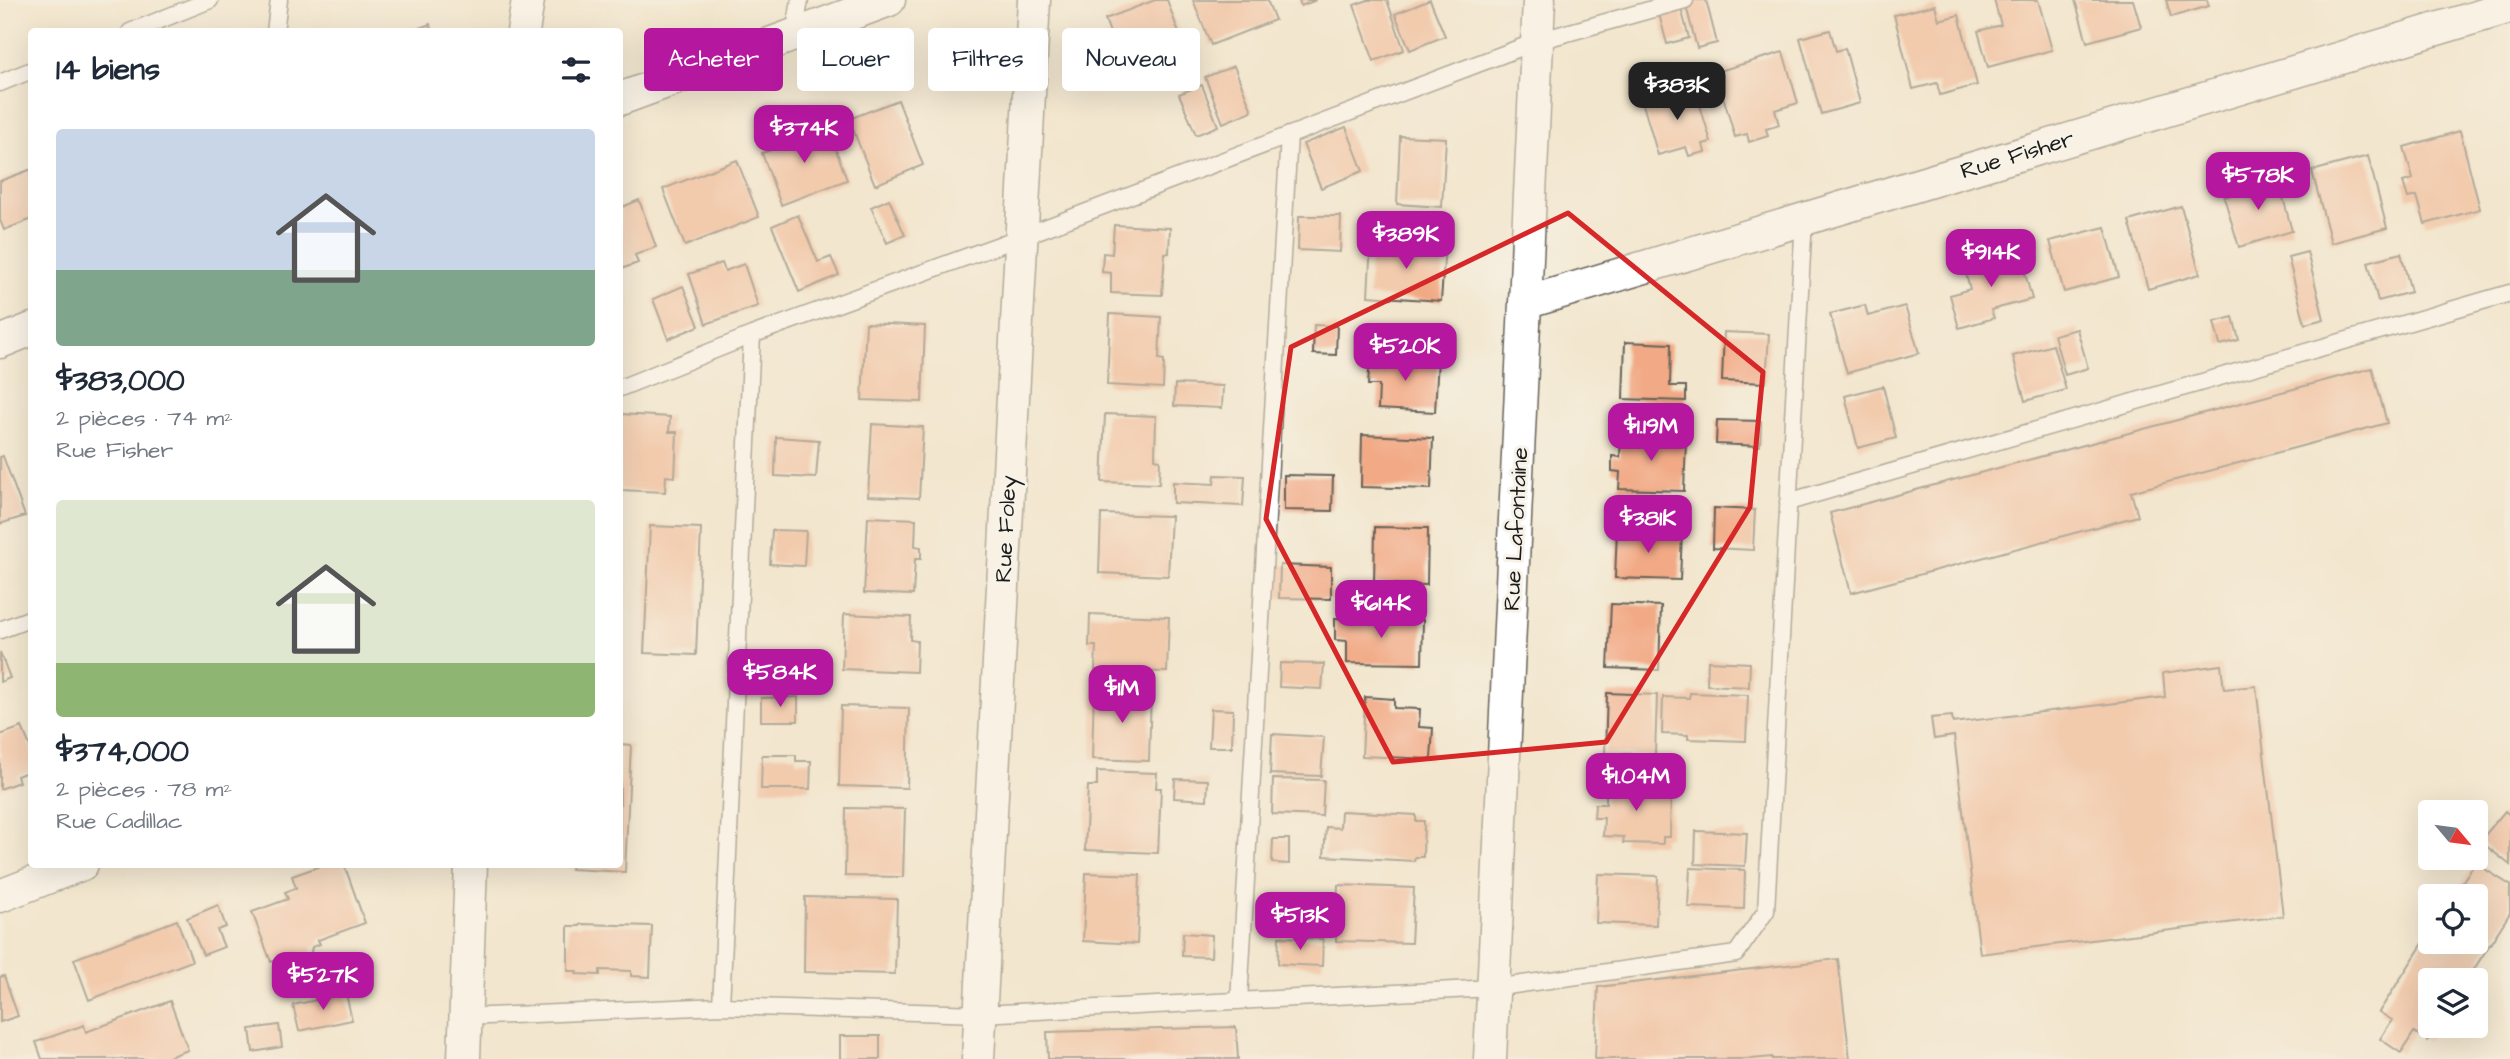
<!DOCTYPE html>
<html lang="fr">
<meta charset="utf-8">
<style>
body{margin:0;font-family:"Architects Daughter",sans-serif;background:#f6f6f7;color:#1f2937;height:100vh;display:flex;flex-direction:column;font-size:26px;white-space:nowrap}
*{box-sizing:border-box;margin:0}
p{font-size:23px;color:#747a83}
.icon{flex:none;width:38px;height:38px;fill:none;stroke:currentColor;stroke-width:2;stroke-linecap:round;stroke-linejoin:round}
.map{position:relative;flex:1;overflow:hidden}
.sheet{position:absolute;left:28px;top:28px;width:595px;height:840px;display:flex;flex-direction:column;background:#fff;border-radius:7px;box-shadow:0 7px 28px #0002}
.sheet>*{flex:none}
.banner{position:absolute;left:644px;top:28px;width:665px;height:63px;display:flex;gap:14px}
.needle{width:46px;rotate:119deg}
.buttons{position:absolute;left:2418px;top:800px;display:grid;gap:14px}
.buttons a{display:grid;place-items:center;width:70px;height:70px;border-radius:7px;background:#fff;box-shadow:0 7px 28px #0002;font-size:35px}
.price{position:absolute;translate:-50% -60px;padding:0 16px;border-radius:14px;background:#b5179e;color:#fff;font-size:23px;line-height:46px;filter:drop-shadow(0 2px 4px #0008)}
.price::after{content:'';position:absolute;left:50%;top:42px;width:21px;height:16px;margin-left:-10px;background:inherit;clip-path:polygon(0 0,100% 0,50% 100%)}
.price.on{background:#222;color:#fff}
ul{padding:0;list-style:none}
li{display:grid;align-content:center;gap:14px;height:371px;padding:0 28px}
li span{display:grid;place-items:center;height:217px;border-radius:7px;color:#555}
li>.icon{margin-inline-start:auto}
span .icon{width:126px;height:126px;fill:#fffc;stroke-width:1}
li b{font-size:30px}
h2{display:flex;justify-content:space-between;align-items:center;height:84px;padding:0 28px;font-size:30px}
.pill{padding:0 24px;border-radius:7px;background:#fff;box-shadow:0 7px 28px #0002;font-size:24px;line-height:63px}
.pill.on{background:#b5179e;color:#fff}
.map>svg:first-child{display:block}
</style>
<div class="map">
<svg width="2510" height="1059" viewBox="0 0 2510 1059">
<rect width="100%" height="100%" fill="#f7f3e8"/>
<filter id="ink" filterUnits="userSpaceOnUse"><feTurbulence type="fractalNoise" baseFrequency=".0143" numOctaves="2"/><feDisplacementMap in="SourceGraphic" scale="14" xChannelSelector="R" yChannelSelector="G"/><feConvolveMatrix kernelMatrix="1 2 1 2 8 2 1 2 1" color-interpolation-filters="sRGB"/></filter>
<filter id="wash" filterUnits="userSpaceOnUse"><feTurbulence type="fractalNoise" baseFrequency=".00686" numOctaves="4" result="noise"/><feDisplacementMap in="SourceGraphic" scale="28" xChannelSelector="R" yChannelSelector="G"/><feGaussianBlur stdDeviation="1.57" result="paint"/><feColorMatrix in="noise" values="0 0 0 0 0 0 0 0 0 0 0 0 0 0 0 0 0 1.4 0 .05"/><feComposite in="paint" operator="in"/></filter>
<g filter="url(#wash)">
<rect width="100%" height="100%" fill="#f2e6ce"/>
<g id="blocks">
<path fill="#f2aa86" d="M1155,0H1167L1190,64L1130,87L1105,19Z
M1193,0H1267L1275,20L1211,45Z
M1299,0H1316L1301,6Z
M1368,0H1387L1404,50L1374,61L1354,5Z
M1430,0L1445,36L1410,50L1395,14Z
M1694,0H1706L1717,43L1697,48L1685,2Z
M1994,0H2038L2052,50L1988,67L1978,31L2001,25Z
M2075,0H2133L2141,27L2087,42Z
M2166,0H2207L2209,6L2171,17Z
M1935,5L1939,20L1959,15L1977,85L1940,95L1937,83L1913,89L1894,15Z
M1681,8L1689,38L1667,44L1659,14Z
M430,24L432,32H411V31Z
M1830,30L1836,51L1845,48L1860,103L1821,114L1800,38Z
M1783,52L1798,103L1775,110L1779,125L1766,129L1768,136L1749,142L1747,134L1735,137L1716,72Z
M1234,66L1252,111L1223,123L1205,77Z
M1202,85L1218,126L1196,135L1179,94Z
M1694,85L1711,142L1703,144L1705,152L1689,156L1686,147L1658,155L1642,101Z
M898,100L923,165L875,185L849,119Z
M1346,127L1363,171L1321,188L1303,144Z
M828,128L847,180L781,205L762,153L787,144L784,135L798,129L801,138Z
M2460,131L2480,209L2425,224L2417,196L2408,198L2403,182L2413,179L2404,147Z
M1400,136L1446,138L1442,207L1397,204Z
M2368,156L2387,228L2331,243L2312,171Z
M737,160L759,217L685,246L663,189Z
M32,169V219L4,230L0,220V181Z
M2278,179L2292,231L2239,247L2224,197L2241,192L2239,184L2252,180L2253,186Z
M889,199L905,235L887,243L871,207Z
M639,200L656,247L635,255L638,263L621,269L620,208Z
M2181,206L2200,274L2148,289L2129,221Z
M798,215L818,262L831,257L839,275L799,292L772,226Z
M1299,216H1341L1340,252L1298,250Z
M1114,225L1170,228L1169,253H1165L1162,295L1111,293V273L1102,272L1103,253L1112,254Z
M2105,227L2119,277L2064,292L2050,241Z
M1371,242L1445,246L1441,301L1368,296Z
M2019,251L2032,299L1991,310L1994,318L1959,328L1950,295L1970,289L1964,267Z
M2307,252L2324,319L2305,324L2288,257Z
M2401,253L2411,292L2378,301L2368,262Z
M722,263L725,271L744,264L758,306L706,324L689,274Z
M683,286L699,326L668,339L653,299Z
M1865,305L1868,316L1905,306L1919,353L1847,373L1830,314Z
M1110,314L1161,317L1159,359L1164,360L1163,388L1107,385Z
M2233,317L2239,340L2220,345L2214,322Z
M866,323L925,326L922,402L862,400Z
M1314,325L1337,326L1336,355L1313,354Z
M2077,329L2088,368L2065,375L2054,335Z
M1724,332L1769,334L1766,383L1722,381Z
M1625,342L1671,344L1670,386H1686V401L1623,399Z
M2053,345L2066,390L2025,401L2013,356Z
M1370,356L1438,359L1435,412L1378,409L1379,385H1368Z
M2372,368L2387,423L2131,492L2138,516L1851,593L1830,513Z
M1175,384L1223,386L1222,408L1174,406Z
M1883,386L1896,438L1858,448L1845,396Z
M620,414L670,417L669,432H677L675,477L666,476L665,492L620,490Z
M1105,414L1156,416L1155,459L1160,460L1159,484L1102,482Z
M1717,420L1761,421L1760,446L1716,444Z
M872,424L923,427L919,498L868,496Z
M1643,430L1668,431V440L1686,441L1684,491L1619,489L1620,472L1612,471V456L1620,457L1621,439H1643Z
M1362,435L1433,438L1431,489L1361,487Z
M776,437L819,440L816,478L775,476Z
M3,456L25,516L0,524V457Z
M1215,475L1245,476L1243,506L1173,503V482L1214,484Z
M1284,475L1333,476L1332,511L1284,510Z
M1714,508L1755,510L1753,550L1713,548Z
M1101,514L1171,516L1168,576L1099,573Z
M868,517L916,519L915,546L921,547V559H915L913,595L864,593Z
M650,526L701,528L696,655L644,653Z
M1375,527L1428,528L1427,585L1374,584Z
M772,530L806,531L804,566L770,564Z
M1617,530L1682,532L1680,580L1615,578Z
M1280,565L1331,567V599L1279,598Z
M1611,604L1661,606L1659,670L1608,668Z
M844,614L911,617L910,640L917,641L916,672L842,669Z
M1090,614L1169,617L1167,672L1095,670L1096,646H1089Z
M1335,618L1423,620L1422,664L1347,663V641L1335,640Z
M0,652L10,678L0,682Z
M1708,661L1750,663L1749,687L1707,685Z
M1280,663L1324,664L1322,689L1279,687Z
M2221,665L2224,689L2256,686L2283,916L1980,954L1954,736L1934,739L1931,718L1952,716L1953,723L2165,697L2163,673Z
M1094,689L1151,690L1149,761L1092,759Z
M1607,693L1657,695L1655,755L1605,753Z
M1690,693L1748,695L1746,741L1688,739V735L1662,734L1663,697L1689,698Z
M798,697V721H761V698Z
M1365,697L1394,699V708L1420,709L1419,727L1433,728L1431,759L1362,756Z
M841,706L909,708L907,788L839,786Z
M1211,709L1233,710L1232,747H1209Z
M22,727L32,751V770L17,776L19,782L0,789V735Z
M1272,734L1324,737L1321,776L1270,774Z
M620,744L631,745L625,872L571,869L572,864H620Z
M762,755H796V761H811L810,789H761Z
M1097,771L1157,773L1156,788H1161L1158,853L1085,850L1088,786H1097Z
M1175,779L1208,780L1207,800L1174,798Z
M1273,779L1324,780L1322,816L1272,814Z
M1606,784L1671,786L1670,837H1663V844L1623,843L1624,837L1603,836L1604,818H1594L1595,804H1606Z
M846,808L905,809L903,877L845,876Z
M1341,811L1416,815V821H1424L1423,857H1415L1414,861L1324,856L1326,827L1340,828Z
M2505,811L2510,815V865L2480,841Z
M1696,831L1747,833L1745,866L1695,864Z
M1273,839H1289V864L1272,863Z
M2475,863L2510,885V913L2467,980H2431V1026H2438L2428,1041L2414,1032L2401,1053L2380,1039L2392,1020L2379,1012L2431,931V942H2476V896H2453Z
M326,864H344L365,923L318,940L320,944L312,947L310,957L306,961L297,962L289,955L271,962L252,912L288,899L285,892L296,888L292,876Z
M1690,868L1745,870L1744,909L1688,907Z
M1086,873L1140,875L1137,944L1083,941Z
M1598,874L1658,876L1656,925L1596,923Z
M1338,885L1414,888L1411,943L1336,941Z
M805,897L897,899L895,974L804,972Z
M218,905L226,927L217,930L224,947L203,955L187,918Z
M177,920L192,961L89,1000L74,959Z
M581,924L652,926L650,977L631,976V971L600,970V975L576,974L577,971H568V926H580Z
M1183,933L1212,935L1211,957L1182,956Z
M1279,937L1323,939L1322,966L1278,964Z
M1838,959L1850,1059H1772V1057L1751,1059H1595L1598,987Z
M4,976L18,1016L0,1022V977Z
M346,994L352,1020L299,1031L293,1005Z
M170,1001L188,1050L163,1059H42L36,1042L84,1025L86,1032Z
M279,1025L282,1047L253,1052L250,1029Z
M1236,1027L1238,1059H1048L1047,1032Z
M840,1036H880V1059H840Z"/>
</g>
</g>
<g filter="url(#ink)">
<use href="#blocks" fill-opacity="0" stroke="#67635a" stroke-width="2"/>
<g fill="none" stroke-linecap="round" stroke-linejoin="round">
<defs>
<path id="lane" d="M130,32L210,0
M275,32L279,0
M794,35L800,0
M0,83L32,70
M620,388L752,335L1021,237L1538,41L1685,0
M1788,502L2510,293
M0,630L32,618
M1239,1001L1289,135
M721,1006L752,335
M464,1017L721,1006L980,1014L1493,988L1736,954L1766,911L1804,218"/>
<path id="street" d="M523,32L528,0
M620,99L889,0
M1525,303L2510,7
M0,342L32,329
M0,896L82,864
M464,1059L471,864
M978,1059L1034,0
M1490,1059L1539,0"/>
</defs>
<use href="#lane" stroke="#67635a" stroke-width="19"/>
<use href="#street" stroke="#67635a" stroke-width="35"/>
<use href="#lane" stroke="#fff" stroke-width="16"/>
<use href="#street" stroke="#fff" stroke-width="32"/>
</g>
</g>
<path d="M0 0H2510V1059H0ZM1568,213L1763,372L1750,507L1606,742L1393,762L1266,519L1291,347Z" fill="#f2e6ce" fill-opacity=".55" fill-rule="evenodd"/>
<path fill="none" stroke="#d62828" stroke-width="5" stroke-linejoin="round" d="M1568,213L1763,372L1750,507L1606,742L1393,762L1266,519L1291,347Z"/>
<g text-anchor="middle" stroke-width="6" stroke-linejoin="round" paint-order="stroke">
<g font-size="23" fill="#1c1c1c" stroke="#f7f3e8">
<text transform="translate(2017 154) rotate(-17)" y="8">Rue Fisher</text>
<text transform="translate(1005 529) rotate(-87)" y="8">Rue Foley</text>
<text transform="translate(1515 529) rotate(-87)" y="8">Rue Lafontaine</text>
</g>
</g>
</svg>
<div class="buttons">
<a><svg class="needle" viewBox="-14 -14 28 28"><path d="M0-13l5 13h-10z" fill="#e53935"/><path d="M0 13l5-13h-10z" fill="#747a83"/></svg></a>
<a><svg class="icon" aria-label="locate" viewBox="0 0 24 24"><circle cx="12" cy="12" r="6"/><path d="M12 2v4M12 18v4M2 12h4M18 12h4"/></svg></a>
<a><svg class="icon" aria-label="layers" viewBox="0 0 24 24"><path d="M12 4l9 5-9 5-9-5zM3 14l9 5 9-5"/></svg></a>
</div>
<b class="price on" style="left:1677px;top:122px">$383K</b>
<b class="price" style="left:804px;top:165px">$374K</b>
<b class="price" style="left:2258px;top:212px">$578K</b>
<b class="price" style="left:1406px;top:271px">$389K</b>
<b class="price" style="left:1991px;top:289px">$914K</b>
<b class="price" style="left:1405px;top:383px">$520K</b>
<b class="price" style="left:1651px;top:463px">$1.19M</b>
<b class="price" style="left:1648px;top:555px">$381K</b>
<b class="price" style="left:1381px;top:640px">$614K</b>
<b class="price" style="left:780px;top:709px">$584K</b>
<b class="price" style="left:1122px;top:725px">$1M</b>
<b class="price" style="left:1636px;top:813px">$1.04M</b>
<b class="price" style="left:1300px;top:952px">$513K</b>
<b class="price" style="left:323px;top:1012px">$527K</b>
<div class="banner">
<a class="pill on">Acheter</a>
<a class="pill">Louer</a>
<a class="pill">Filtres</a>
<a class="pill">Nouveau</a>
</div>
<section class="sheet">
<h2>14 biens<svg class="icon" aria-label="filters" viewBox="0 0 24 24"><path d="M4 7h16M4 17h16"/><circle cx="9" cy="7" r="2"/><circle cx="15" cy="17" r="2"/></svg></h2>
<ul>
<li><span style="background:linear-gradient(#c9d6e8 65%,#7fa58c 0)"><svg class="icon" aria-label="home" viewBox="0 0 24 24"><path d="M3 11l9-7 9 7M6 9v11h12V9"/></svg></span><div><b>$383,000</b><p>2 pièces · 74 m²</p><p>Rue Fisher</p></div></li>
<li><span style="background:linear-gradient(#dfe7d0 75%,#8fb573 0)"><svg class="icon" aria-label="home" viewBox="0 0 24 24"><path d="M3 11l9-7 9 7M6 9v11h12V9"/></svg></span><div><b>$374,000</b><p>2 pièces · 78 m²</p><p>Rue Cadillac</p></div></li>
</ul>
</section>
</div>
